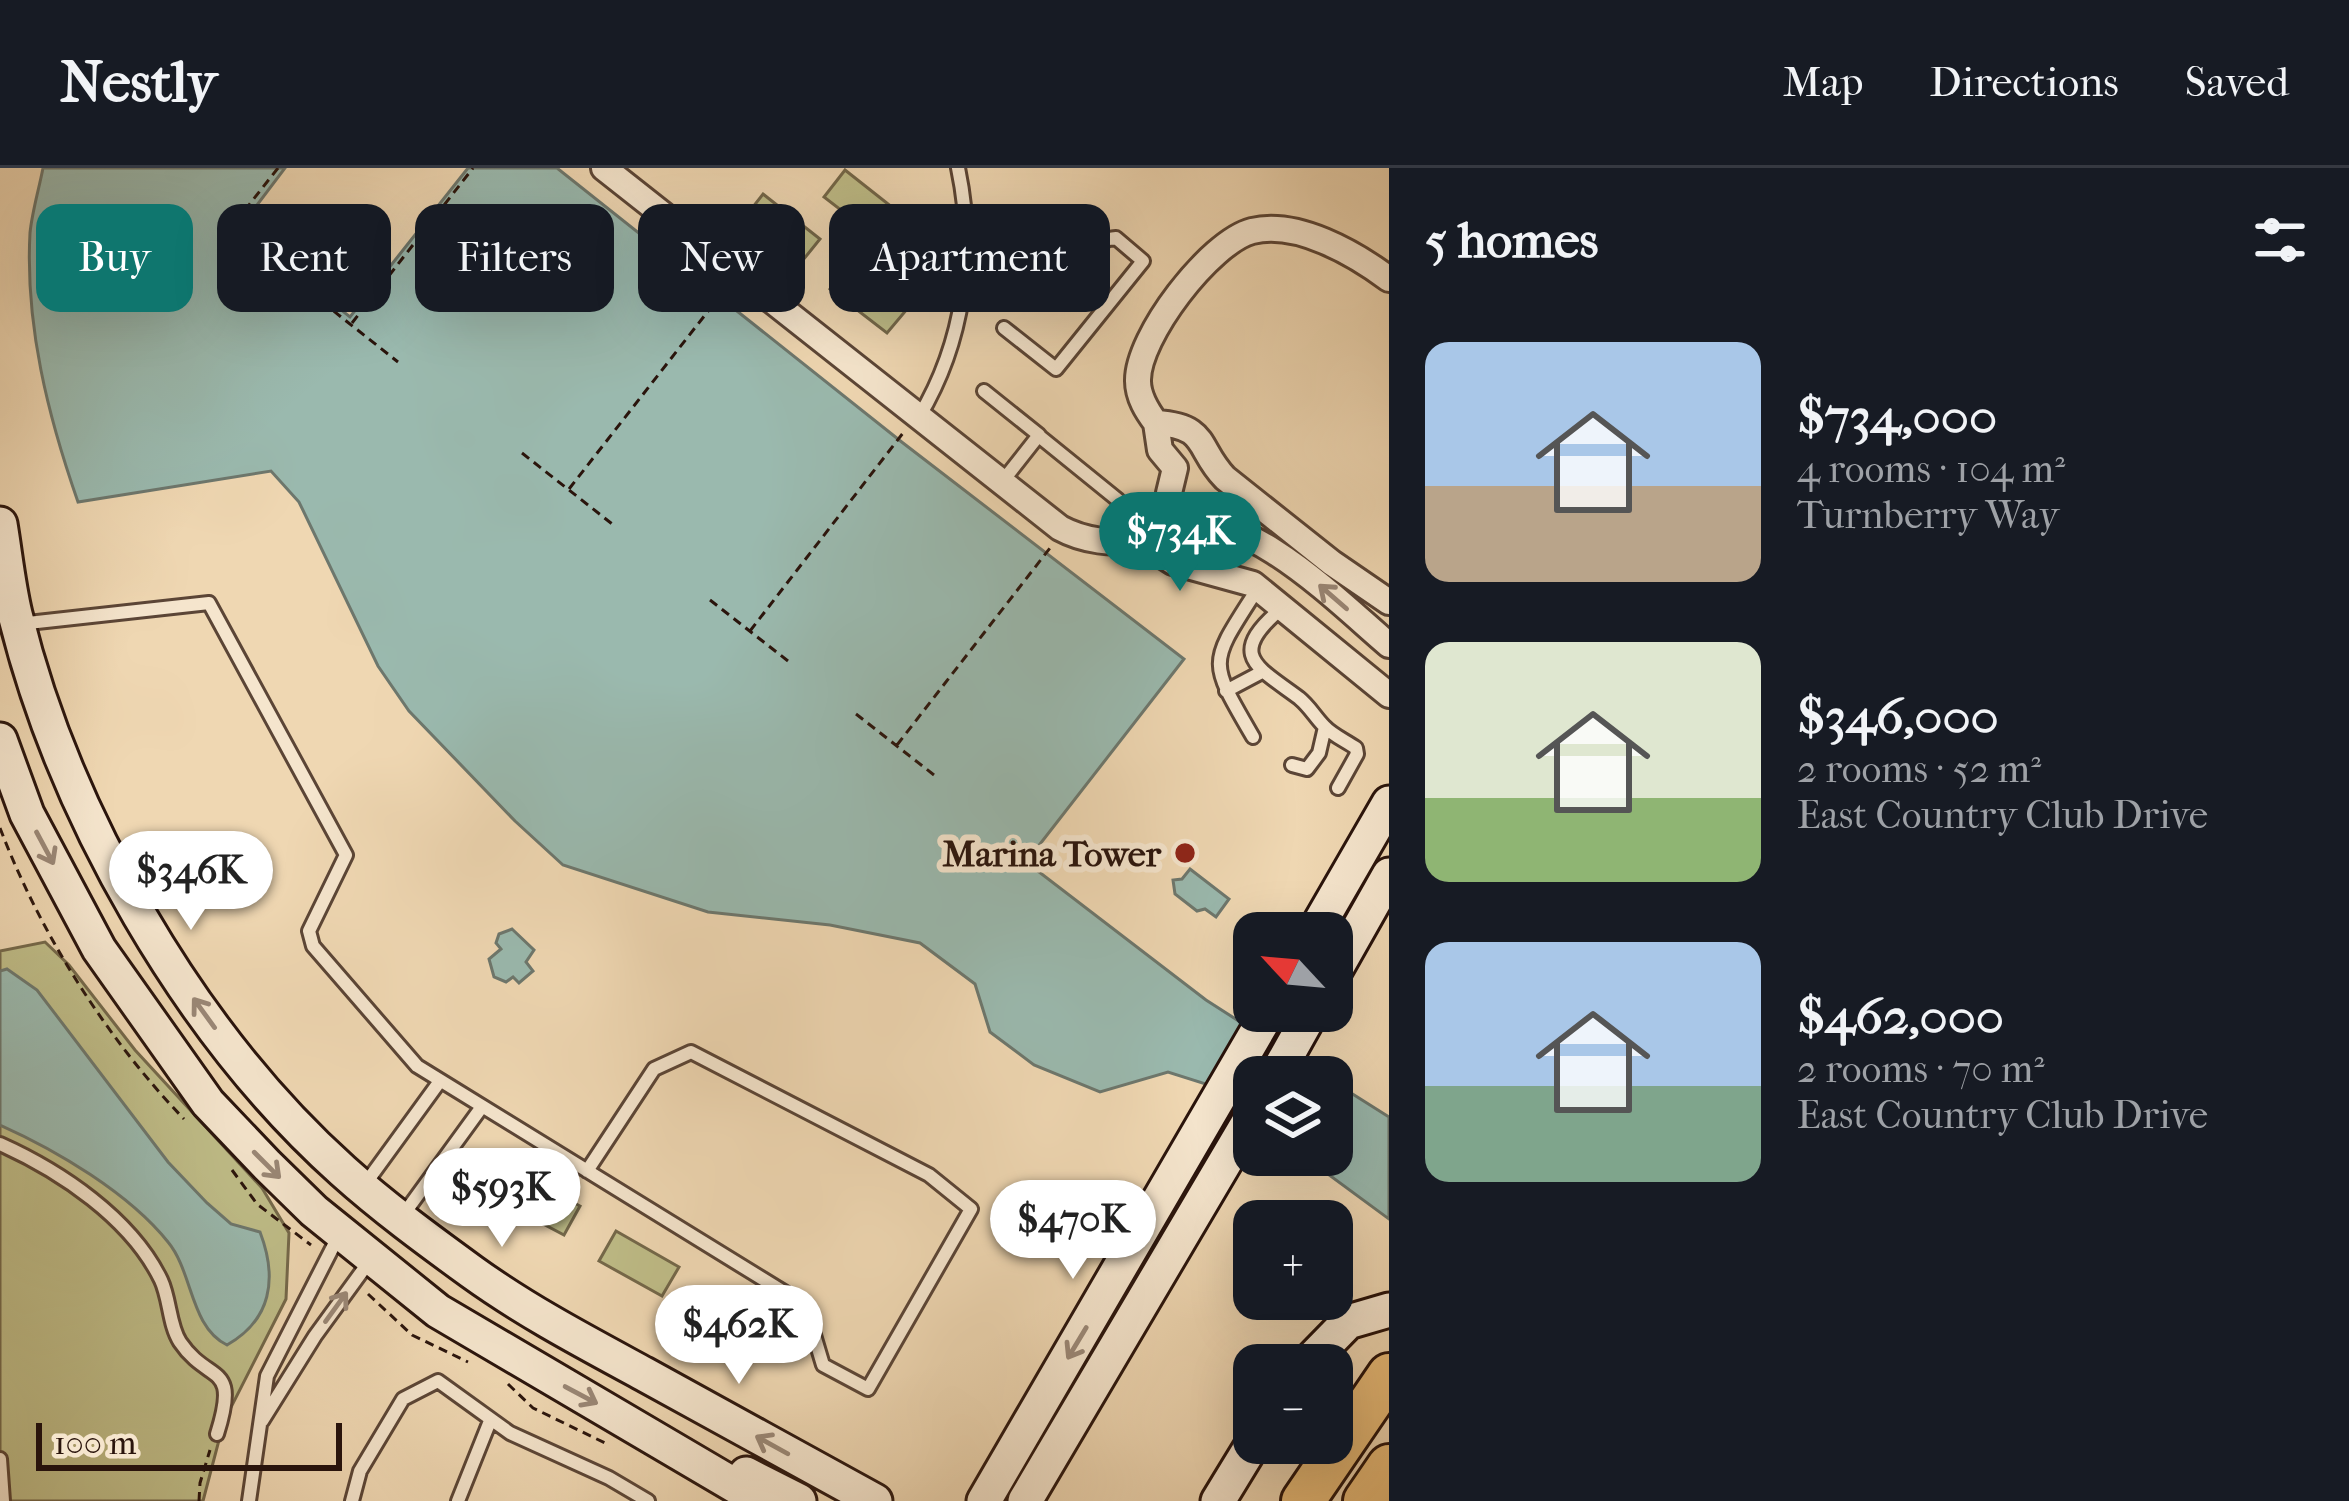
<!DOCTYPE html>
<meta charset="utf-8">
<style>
body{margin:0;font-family:"IM FELL French Canon",serif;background:#20242c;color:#f1f3f6;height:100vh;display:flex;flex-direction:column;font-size:45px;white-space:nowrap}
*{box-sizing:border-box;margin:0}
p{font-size:39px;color:#9ea1a6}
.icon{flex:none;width:66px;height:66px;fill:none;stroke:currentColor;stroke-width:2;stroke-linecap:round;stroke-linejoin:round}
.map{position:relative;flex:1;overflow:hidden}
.details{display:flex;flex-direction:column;background:#171b24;width:960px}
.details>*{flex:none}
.guide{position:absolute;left:36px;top:36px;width:1140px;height:108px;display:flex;gap:24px}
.needle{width:78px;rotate:296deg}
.tools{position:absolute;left:1233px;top:744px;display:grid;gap:24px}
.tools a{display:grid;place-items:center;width:120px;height:120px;border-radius:24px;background:#171b24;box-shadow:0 12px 48px #0002;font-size:60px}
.scale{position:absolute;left:36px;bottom:30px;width:306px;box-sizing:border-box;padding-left:12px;border:6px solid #2a140c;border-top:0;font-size:33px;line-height:42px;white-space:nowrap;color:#2a140c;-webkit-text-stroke:9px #f5e5cd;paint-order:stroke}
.price{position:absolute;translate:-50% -102px;padding:0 27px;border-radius:42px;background:#fff;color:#222;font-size:39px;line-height:78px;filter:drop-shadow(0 3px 6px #0008)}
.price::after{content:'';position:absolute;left:50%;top:72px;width:36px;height:27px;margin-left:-18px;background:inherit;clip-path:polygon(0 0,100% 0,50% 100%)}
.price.selected{background:#0f766e;color:#fff}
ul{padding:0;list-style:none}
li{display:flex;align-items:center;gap:36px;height:300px;padding:0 36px}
li span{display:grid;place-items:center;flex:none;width:336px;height:240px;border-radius:24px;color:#555}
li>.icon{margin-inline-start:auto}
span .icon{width:144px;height:144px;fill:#fffc;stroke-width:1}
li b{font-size:51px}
h2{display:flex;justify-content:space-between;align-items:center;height:144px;padding:0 36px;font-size:51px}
.chip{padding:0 42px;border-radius:24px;background:#171b24;box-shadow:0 12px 48px #0002;font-size:42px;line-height:108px}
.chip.selected{background:#0f766e;color:#fff}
header{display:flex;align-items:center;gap:72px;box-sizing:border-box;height:168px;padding:0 60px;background:#171b24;border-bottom:3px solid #363941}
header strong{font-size:57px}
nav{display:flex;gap:66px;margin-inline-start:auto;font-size:42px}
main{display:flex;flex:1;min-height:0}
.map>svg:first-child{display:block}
</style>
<header>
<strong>Nestly</strong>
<nav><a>Map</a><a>Directions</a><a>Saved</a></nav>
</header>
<main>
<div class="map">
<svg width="1389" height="1333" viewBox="0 0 1389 1333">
<rect width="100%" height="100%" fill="#efd7b2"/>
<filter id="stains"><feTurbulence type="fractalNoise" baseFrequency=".00167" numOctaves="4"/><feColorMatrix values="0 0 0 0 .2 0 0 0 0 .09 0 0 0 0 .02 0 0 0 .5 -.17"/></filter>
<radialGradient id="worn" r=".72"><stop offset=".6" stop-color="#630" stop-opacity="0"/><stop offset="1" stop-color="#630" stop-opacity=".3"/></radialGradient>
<path fill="#bfbd88" stroke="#74684a" stroke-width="3" d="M845,2L902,47L881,73L824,29Z
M763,26L820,71L799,97L742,53Z
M852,94L908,140L887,165L830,121Z
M45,774L69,797L135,882L262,1020L289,1065L286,1131L224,1253L203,1333H0V783Z
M516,1004L580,1038L564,1067L500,1033Z
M616,1063L679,1099L662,1128L599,1093Z"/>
<path fill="#9ab9ae" stroke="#6d776d" stroke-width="3" d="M43,0H285L239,61L350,149L468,0H557L903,275L1184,491L1026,694L1206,832L1326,909H1254V952L1206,916L1168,904L1100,924L1034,897L990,864L975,816L920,775L830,757L708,744L563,697L515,653L409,543L378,498L299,334L271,303L78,334C48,248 25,157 30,65C32,44 39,21 43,0Z
M1190,701L1229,731L1216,749L1205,741L1197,743L1175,726L1173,712L1182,711Z
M512,761L534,782L526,794L533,803L519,815L513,809L506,814L494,809L489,791L501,781L496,775L499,766Z
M7,801L37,822L168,994L207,1035L231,1056L260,1064C278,1111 271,1152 227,1177C190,1159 193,1104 168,1074C129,1025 56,982 0,957V803Z
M1332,913L1389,949V1051L1302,987H1332Z"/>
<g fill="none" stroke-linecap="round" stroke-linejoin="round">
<defs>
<path id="lane" d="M965,106C1004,107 1047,109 1083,88C1097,80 1099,71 1116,70L1143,93L1056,201L1004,160
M984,223L1039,267L1002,314
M919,249C964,174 976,85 958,0
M1039,268L1118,332
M1282,440C1226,487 1256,498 1299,530C1310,539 1315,549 1324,558C1332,567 1346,573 1356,580L1357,586L1338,620
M19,456L209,435L346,687L309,763L313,778L417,898L805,1137L823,1197L868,1221L971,1041L929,1007L691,884L654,901L587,1003
M1226,523L1260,505
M1253,569C1207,490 1209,497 1258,420
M1292,597L1307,601L1319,585L1325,559
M0,976C60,1003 131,1050 161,1112C170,1131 169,1157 180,1174C209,1217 240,1193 217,1266
M363,1019L440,913
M401,1050L481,940
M262,1253L315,1168L371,1091
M0,1291L3,1333
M249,1333L267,1208L340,1065
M352,1333L360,1303L403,1231L438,1213L510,1265L609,1310L648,1333
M458,1333L490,1253"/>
<path id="street" d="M604,0L1060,360C1082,372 1115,378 1141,370C1152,366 1163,356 1175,354C1249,342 1337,433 1389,477
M1389,111C1354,85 1297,52 1252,63C1210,74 1137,169 1138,213C1138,229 1147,243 1156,255C1209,258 1196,280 1225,310L1332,395L1389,434
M1156,255L1160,282L1175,300L1169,325L1174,354
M1137,371L1173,394L1253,416L1389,527"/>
<path id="secondary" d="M0,356C5,386 8,417 15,446C64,646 189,865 343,1003C383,1039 428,1072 472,1104C526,1143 585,1174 644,1206C721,1248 798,1291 875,1333
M0,572L27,646L99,781L208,935L267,997L314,1043L438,1143L761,1333
M1314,765L1389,635
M1332,808L1389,707
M1275,909L1312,843
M1306,1197L1348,1154L1389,1142
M746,1306L799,1333
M984,1333L1269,843
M1025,1333L1254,945
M1218,1333L1254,1274"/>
<path id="highway" d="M1303,1333L1389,1207
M1365,1333L1389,1298"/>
</defs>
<use href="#lane" stroke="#5b4536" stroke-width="18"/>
<use href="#street" stroke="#5b4536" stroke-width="30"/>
<use href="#secondary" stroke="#2a140c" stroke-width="39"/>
<use href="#highway" stroke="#2a140c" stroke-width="48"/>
<path stroke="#2a140c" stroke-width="3" stroke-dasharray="9 6" stroke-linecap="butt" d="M278,0L230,61L398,194
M352,155L473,0
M522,285L616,359
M569,321L723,124
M710,432L788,493
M750,463L903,265
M856,546L934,607
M897,577L1050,380
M0,660C40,765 106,870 184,951
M232,1002L257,1036L311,1077
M368,1126L412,1167L468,1194
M508,1216L533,1240L607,1276
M199,1333L200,1315L210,1282"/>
<use href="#lane" stroke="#f5e5cd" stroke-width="12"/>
<use href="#street" stroke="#f5e5cd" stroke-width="24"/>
<use href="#secondary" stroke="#f5e5cd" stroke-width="33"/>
<use href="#highway" stroke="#e8bc79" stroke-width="42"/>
</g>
<defs><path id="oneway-shaft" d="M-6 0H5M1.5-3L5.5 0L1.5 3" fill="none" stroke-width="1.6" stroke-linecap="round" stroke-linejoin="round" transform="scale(3)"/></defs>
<g stroke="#9a8776">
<use href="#oneway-shaft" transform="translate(1333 429) rotate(-139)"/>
<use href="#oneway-shaft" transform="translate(45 680) rotate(62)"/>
<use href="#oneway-shaft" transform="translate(204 845) rotate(-126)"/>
<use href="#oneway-shaft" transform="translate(267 997) rotate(45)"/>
<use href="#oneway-shaft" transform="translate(336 1139) rotate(-54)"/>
<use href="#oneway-shaft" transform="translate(1077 1175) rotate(121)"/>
<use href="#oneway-shaft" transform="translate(581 1227) rotate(28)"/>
<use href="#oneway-shaft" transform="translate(772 1277) rotate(-151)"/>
</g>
<circle fill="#8f2418" stroke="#f5e5cd" stroke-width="4.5" cx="1185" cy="685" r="12"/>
<g text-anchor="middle" stroke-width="12" stroke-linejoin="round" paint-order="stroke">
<g font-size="36" font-weight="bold" fill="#2a140c" stroke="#f5e5cd" text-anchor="end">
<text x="1161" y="698">Marina Tower</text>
</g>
</g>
<rect width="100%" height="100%" filter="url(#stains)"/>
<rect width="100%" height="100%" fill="url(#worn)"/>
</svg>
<div class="tools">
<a><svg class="needle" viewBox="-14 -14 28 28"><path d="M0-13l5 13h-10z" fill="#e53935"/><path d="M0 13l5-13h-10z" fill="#9ea1a6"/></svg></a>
<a><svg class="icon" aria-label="layers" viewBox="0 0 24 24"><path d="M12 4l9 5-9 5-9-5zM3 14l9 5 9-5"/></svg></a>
<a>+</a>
<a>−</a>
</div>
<div class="scale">100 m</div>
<b class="price selected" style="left:1180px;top:426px">$734K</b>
<b class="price" style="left:191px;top:765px">$346K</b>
<b class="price" style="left:502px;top:1082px">$593K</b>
<b class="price" style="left:1073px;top:1114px">$470K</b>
<b class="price" style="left:739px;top:1219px">$462K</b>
<div class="guide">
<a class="chip selected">Buy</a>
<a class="chip">Rent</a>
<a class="chip">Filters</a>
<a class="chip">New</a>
<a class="chip">Apartment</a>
</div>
</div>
<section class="details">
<h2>5 homes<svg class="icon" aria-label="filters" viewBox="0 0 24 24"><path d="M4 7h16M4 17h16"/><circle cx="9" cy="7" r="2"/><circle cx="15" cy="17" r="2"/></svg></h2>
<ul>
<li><span style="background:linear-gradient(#a9c7e8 60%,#b9a48a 0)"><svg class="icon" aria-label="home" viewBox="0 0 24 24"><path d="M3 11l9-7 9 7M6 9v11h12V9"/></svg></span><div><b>$734,000</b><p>4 rooms · 104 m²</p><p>Turnberry Way</p></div></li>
<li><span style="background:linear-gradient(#dfe7d0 65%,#8fb573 0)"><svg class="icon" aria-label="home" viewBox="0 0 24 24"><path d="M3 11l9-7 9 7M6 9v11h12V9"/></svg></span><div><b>$346,000</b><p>2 rooms · 52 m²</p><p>East Country Club Drive</p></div></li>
<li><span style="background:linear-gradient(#a9c7e8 60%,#7fa58c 0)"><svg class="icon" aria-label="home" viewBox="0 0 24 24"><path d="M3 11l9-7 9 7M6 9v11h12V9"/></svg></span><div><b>$462,000</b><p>2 rooms · 70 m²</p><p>East Country Club Drive</p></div></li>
</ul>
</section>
</main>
